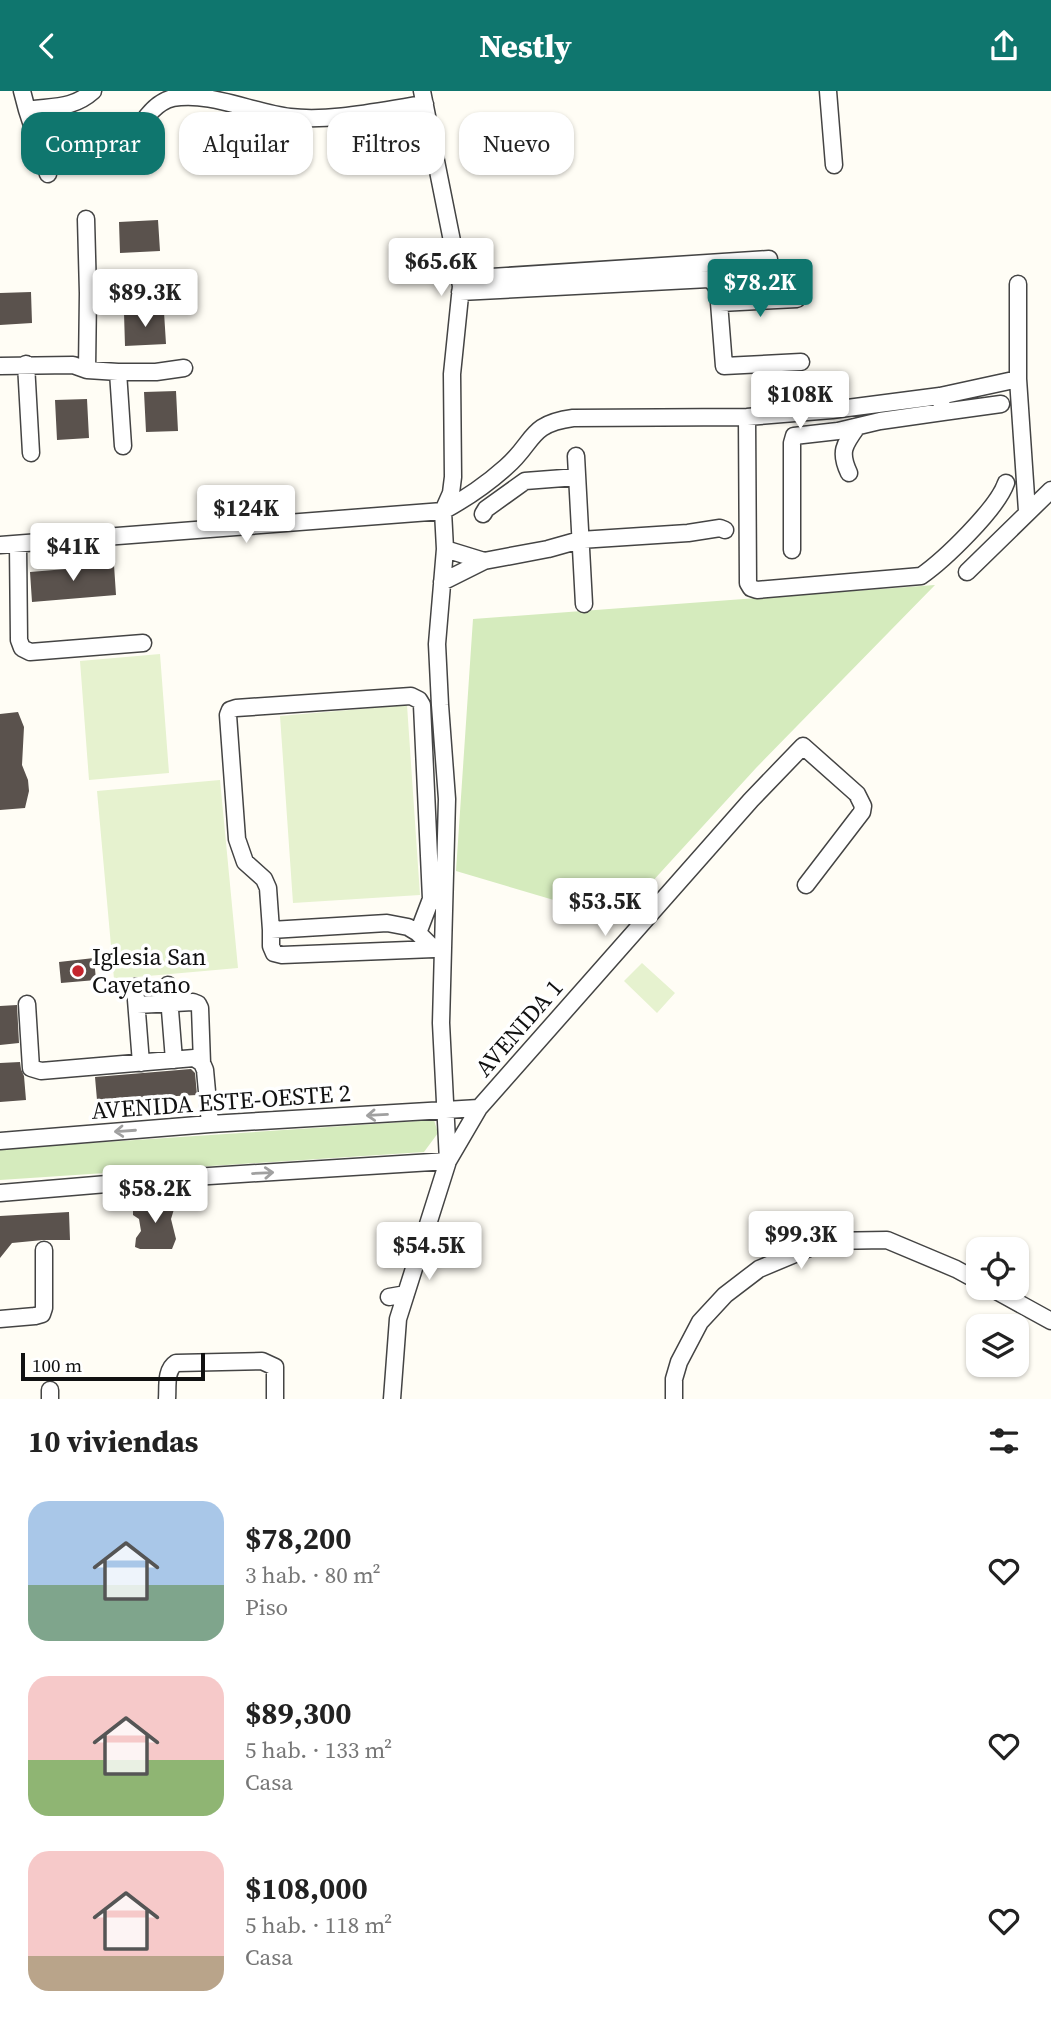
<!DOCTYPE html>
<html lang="es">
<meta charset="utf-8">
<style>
body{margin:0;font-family:"Source Serif 4",serif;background:#f6f6f6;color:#222;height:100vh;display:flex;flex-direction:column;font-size:26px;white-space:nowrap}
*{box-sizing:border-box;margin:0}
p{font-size:23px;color:#767676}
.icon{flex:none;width:38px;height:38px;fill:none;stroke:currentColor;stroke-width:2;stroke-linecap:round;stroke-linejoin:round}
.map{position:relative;height:1308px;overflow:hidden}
.details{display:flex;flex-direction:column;background:#fff;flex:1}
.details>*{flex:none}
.hud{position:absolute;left:21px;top:21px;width:700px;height:63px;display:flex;gap:14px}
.controls{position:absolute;left:966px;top:1146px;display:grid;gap:14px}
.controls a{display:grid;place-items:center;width:63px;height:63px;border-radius:14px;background:#fff;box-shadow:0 2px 5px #0004;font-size:35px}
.scale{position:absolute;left:21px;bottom:18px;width:184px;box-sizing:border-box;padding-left:7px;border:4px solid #111;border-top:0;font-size:19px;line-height:24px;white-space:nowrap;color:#111;-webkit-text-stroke:5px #fff;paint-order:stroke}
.price{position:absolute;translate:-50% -60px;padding:0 16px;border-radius:7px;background:#fff;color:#222;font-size:23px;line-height:46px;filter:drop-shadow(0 2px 4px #0008)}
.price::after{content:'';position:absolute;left:50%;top:42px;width:21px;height:16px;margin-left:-10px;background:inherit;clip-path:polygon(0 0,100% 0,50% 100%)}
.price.selected{background:#0f766e;color:#fff}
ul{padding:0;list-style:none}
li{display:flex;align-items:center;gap:21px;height:175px;padding:0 28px}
li span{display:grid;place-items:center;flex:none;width:196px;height:140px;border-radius:21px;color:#555}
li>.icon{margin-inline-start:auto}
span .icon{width:84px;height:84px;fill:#fffc;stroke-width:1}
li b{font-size:30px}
h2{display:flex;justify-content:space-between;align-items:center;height:84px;padding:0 28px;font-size:30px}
.tag{padding:0 24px;border-radius:21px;background:#fff;box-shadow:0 2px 5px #0004;font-size:24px;line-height:63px}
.tag.selected{background:#0f766e;color:#fff}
header{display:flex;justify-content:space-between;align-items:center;height:91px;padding:0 28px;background:#0f766e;color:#fff;font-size:32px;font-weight:800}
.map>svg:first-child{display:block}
</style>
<header><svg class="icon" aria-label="back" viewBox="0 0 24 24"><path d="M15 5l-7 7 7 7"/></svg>Nestly<svg class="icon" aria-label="share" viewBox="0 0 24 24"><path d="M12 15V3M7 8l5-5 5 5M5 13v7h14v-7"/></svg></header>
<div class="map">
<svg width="1051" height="1308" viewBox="0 0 1051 1308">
<rect width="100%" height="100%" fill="#fffdf5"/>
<path fill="#d5ebbd" d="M935,494L756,677L618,828L456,780L473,528Z
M434,1029L438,1042L424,1061L0,1089V1058Z"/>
<path fill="#e6f2cf" d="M160,563L169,682L89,689L80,570Z
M407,614L420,804L293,812L280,625Z
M220,689L238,877L114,888L97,700Z
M642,872L675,902L657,922L624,890Z"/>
<path fill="#5a524d" d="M158,129L160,160L120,162L119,131Z
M31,201L32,232L0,234V202Z
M164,221L166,253L125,255L124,222Z
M176,300L178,340L146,341L144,301Z
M87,308L89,347L57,349L55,309Z
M114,474L116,504L32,511L30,481Z
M18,621L24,636L22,674L28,689L29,700L25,717L0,719V623Z
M94,867L96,889L61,892L59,871Z
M17,914L19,952L0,954V915Z
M20,971L21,978L24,985L26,1009L0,1011V972Z
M191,978L195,982L197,1004L97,1009L95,986Z
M166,1110L175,1115L171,1128L176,1148L172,1158H140L135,1156L136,1147L141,1140L139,1128L133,1124V1118L137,1112Z
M69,1121L70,1149H43L12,1152L0,1167V1125Z"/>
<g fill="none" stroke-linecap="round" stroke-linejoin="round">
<defs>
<path id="minor" d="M22,0L27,19
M422,0L461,195L452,283L453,386L451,402L443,420L445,458L437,553L440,614L447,708L441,932L448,1070
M828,0L834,74
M135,44C143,29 155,11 173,7C209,0 254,22 290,26C332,31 383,19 425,13
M48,83L27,19C53,15 73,18 93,0
M86,128L88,202L87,279
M460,188L769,168
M460,201L709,188L714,192L718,199L724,275L801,271
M720,212L797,208
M26,273L31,362
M0,275L73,274L87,279L118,281H156L184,277
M118,281L123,355
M1018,288L1027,420
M943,321L1001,313
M747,326L748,492L751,497L757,499L921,485C944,469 997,418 1006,392
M576,365L584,513
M849,382C839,361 844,354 857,336
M483,423L486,418L525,390L577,386
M18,453L19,549L22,557L30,561L143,552
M0,454L443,420C465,408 487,393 506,376C535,351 528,333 573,327L747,326L832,319L940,305L1018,288V193
M445,458L484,470
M792,459V352L794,345L838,340L880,330L943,321L940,305
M967,481L1051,399
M442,491L484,470L548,458L580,449L688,442L720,437L725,439
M271,839V855L274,862L282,864L434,858
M418,842L431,808L422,614L419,609L411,605L236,617L230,619L228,624L237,748L245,771L264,788L268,797L271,839L387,832L408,836L418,842L434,858H443
M168,894L174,969
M135,896L141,972
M27,913L31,977L41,980L194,967L202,972L205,979L210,1033
M137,914L193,911L198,913L200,917L202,972
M0,1050L210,1033L479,1017
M0,1102L178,1087L448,1070
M991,1197L1051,1230
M389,1206L406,1203
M0,1228L35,1225L42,1223L44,1217V1159
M50,1299V1308
M167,1308C168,1296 165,1279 176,1272L262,1270L275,1276V1308
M392,1308L398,1228L448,1070L479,1017L751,709L803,655L857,703L863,715L862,721L806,794
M674,1308V1288L679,1271L700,1231L725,1204L759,1178L826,1150L887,1149L956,1178L978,1190"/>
</defs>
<use href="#minor" stroke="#444" stroke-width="19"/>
<use href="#minor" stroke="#fff" stroke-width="16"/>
</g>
<defs><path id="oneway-shaft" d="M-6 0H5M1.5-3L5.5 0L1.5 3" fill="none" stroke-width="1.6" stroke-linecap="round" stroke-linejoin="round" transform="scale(1.75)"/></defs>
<g stroke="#a0a0a0">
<use href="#oneway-shaft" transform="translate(377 1024) rotate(177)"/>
<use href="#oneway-shaft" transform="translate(125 1040) rotate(176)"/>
<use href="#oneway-shaft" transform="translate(263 1082) rotate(-3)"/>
</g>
<circle fill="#c4262e" stroke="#fff" stroke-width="2.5" cx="78" cy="880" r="7"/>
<g text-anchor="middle" stroke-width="7" stroke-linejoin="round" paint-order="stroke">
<g font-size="24" fill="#111" stroke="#fff" text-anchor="start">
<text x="92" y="874">Iglesia San<tspan x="92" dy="28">Cayetano</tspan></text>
</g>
<g font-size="24" fill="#111" stroke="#fff">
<text transform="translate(519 937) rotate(-49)" y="8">AVENIDA 1</text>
<text transform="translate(221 1011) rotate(-4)" y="8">AVENIDA ESTE-OESTE 2</text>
</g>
</g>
</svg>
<div class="controls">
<a><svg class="icon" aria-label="locate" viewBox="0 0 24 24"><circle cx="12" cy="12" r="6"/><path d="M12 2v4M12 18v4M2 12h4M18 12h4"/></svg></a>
<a><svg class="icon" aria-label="layers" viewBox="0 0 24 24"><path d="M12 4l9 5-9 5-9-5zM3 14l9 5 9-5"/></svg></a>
</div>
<div class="scale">100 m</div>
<b class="price" style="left:441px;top:207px">$65.6K</b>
<b class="price selected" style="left:760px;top:228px">$78.2K</b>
<b class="price" style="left:145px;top:238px">$89.3K</b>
<b class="price" style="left:800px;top:340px">$108K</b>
<b class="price" style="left:246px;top:454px">$124K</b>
<b class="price" style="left:73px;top:492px">$41K</b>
<b class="price" style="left:605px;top:847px">$53.5K</b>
<b class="price" style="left:155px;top:1134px">$58.2K</b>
<b class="price" style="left:801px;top:1180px">$99.3K</b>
<b class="price" style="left:429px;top:1191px">$54.5K</b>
<div class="hud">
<a class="tag selected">Comprar</a>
<a class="tag">Alquilar</a>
<a class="tag">Filtros</a>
<a class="tag">Nuevo</a>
</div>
</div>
<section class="details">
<h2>10 viviendas<svg class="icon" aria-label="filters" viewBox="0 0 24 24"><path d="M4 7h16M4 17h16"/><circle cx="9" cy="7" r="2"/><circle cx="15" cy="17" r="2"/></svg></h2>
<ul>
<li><span style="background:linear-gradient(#a9c7e8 60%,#7fa58c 0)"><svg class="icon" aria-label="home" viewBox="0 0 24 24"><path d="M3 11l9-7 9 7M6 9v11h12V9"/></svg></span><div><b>$78,200</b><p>3 hab. · 80 m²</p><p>Piso</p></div><svg class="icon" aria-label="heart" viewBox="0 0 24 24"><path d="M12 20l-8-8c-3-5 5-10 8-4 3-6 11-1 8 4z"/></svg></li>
<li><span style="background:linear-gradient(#f6c9c9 60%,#8fb573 0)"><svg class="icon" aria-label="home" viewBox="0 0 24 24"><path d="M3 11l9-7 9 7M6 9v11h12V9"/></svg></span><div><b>$89,300</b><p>5 hab. · 133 m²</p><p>Casa</p></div><svg class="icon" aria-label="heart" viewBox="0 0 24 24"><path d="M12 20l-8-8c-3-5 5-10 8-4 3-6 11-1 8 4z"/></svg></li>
<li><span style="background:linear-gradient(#f6c9c9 75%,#b9a48a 0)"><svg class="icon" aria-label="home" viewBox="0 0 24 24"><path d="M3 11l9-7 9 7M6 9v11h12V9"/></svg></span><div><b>$108,000</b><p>5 hab. · 118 m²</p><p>Casa</p></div><svg class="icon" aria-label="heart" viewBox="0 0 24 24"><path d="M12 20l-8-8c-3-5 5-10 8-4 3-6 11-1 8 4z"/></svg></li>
</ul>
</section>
